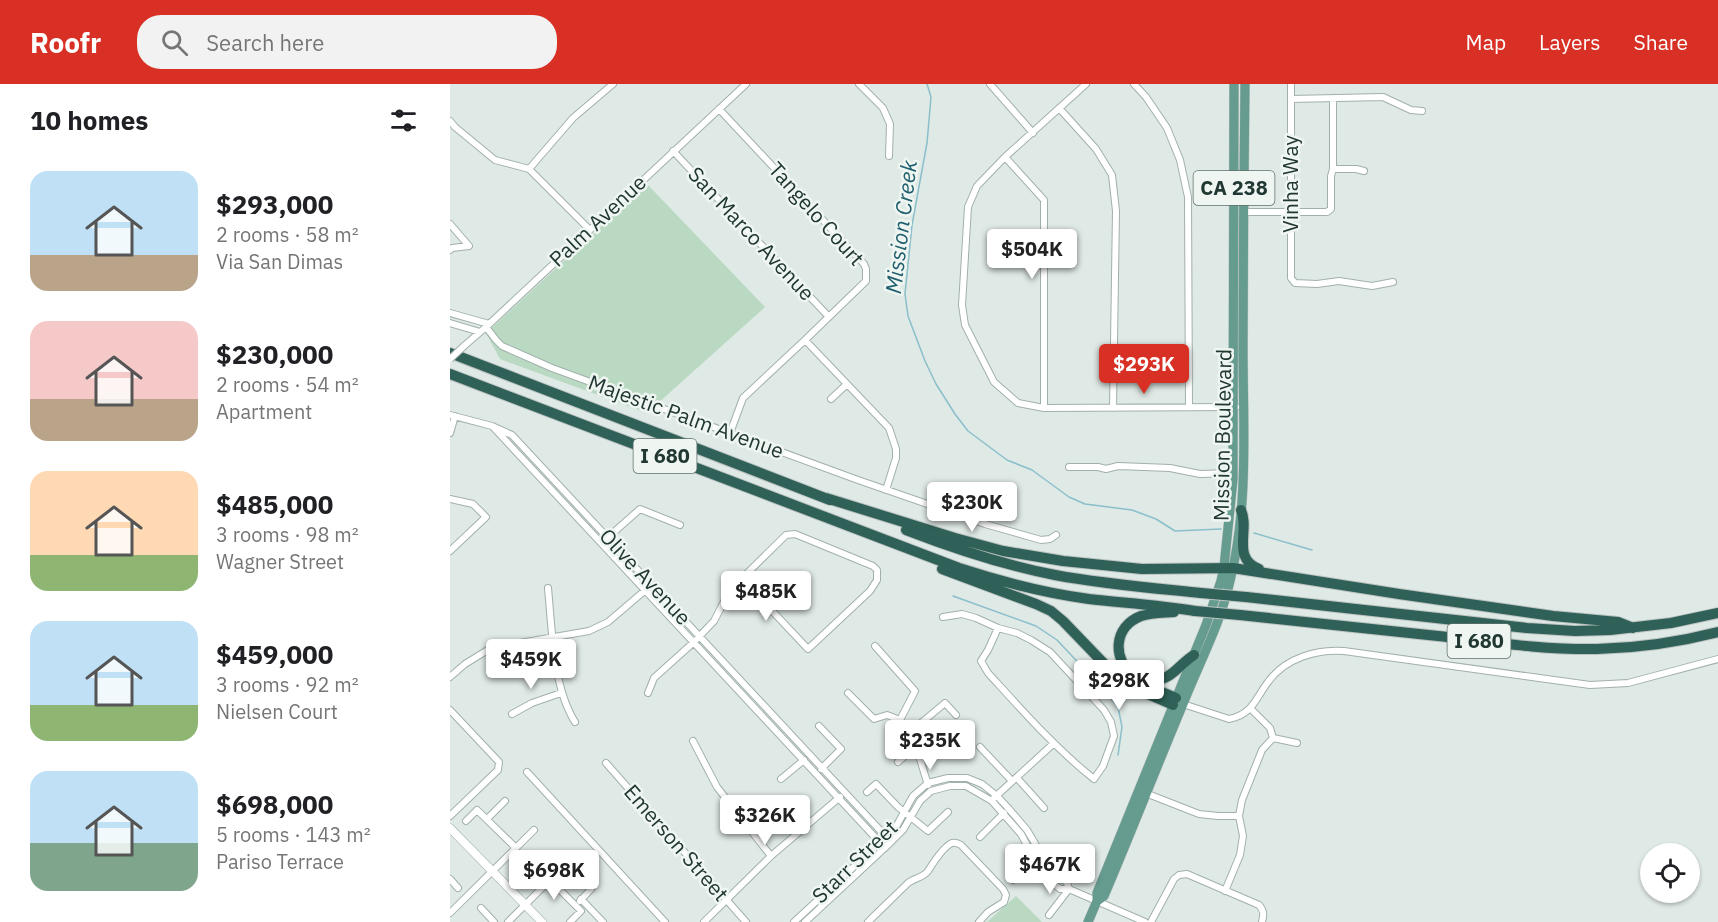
<!DOCTYPE html>
<meta charset="utf-8">
<style>
body{margin:0;font-family:"IBM Plex Sans",sans-serif;background:#f2f2f2;color:#202124;height:100vh;display:flex;flex-direction:column;font-size:22px;white-space:nowrap}
*{box-sizing:border-box;margin:0}
p{font-size:20px;color:#757577}
.icon{flex:none;width:33px;height:33px;fill:none;stroke:currentColor;stroke-width:2;stroke-linecap:round;stroke-linejoin:round}
.map{position:relative;flex:1;overflow:hidden}
.details{display:flex;flex-direction:column;background:#fff;width:450px}
.details>*{flex:none}
.buttons{position:absolute;left:1190px;top:759px;display:grid;gap:12px}
.buttons a{display:grid;place-items:center;width:60px;height:60px;border-radius:50%;background:#fff;box-shadow:0 2px 4px #0004;font-size:30px}
.price{position:absolute;translate:-50% -51px;padding:0 14px;border-radius:6px;background:#fff;color:#222;font-size:20px;line-height:39px;filter:drop-shadow(0 2px 3px #0008)}
.price::after{content:'';position:absolute;left:50%;top:36px;width:18px;height:14px;margin-left:-9px;background:inherit;clip-path:polygon(0 0,100% 0,50% 100%)}
.price.selected{background:#d93025;color:#fff}
ul{padding:0;list-style:none}
li{display:flex;align-items:center;gap:18px;height:150px;padding:0 30px}
li span{display:grid;place-items:center;flex:none;width:168px;height:120px;border-radius:18px;color:#555}
li>.icon{margin-inline-start:auto}
span .icon{width:72px;height:72px;fill:#fffc;stroke-width:1}
li b{font-size:26px}
h2{display:flex;justify-content:space-between;align-items:center;height:72px;padding:0 30px;font-size:26px}
header{display:flex;align-items:center;gap:36px;box-sizing:border-box;height:84px;padding:0 30px;background:#d93025;color:#fff}
header strong{font-size:28px}
nav{display:flex;gap:33px;margin-inline-start:auto;font-size:21px}
.search{width:420px;height:54px;background:#f2f2f2;display:flex;align-items:center;gap:15px;box-sizing:border-box;padding:0 21px;border-radius:24px;color:#757577;font-size:22px}
main{display:flex;flex:1;min-height:0}
.map>svg:first-child{display:block}
</style>
<header>
<strong>Roofr</strong>
<div class="search"><svg class="icon" aria-label="search" viewBox="0 0 24 24"><circle cx="10" cy="10" r="6"/><path d="M15 15l6 6"/></svg>Search here</div>
<nav><a>Map</a><a>Layers</a><a>Share</a></nav>
</header>
<main>
<section class="details">
<h2>10 homes<svg class="icon" aria-label="filters" viewBox="0 0 24 24"><path d="M4 7h16M4 17h16"/><circle cx="9" cy="7" r="2"/><circle cx="15" cy="17" r="2"/></svg></h2>
<ul>
<li><span style="background:linear-gradient(#bfe0f5 70%,#b9a48a 0)"><svg class="icon" aria-label="home" viewBox="0 0 24 24"><path d="M3 11l9-7 9 7M6 9v11h12V9"/></svg></span><div><b>$293,000</b><p>2 rooms · 58 m²</p><p>Via San Dimas</p></div></li>
<li><span style="background:linear-gradient(#f6c9c9 65%,#b9a48a 0)"><svg class="icon" aria-label="home" viewBox="0 0 24 24"><path d="M3 11l9-7 9 7M6 9v11h12V9"/></svg></span><div><b>$230,000</b><p>2 rooms · 54 m²</p><p>Apartment</p></div></li>
<li><span style="background:linear-gradient(#ffd9b3 70%,#8fb573 0)"><svg class="icon" aria-label="home" viewBox="0 0 24 24"><path d="M3 11l9-7 9 7M6 9v11h12V9"/></svg></span><div><b>$485,000</b><p>3 rooms · 98 m²</p><p>Wagner Street</p></div></li>
<li><span style="background:linear-gradient(#bfe0f5 70%,#8fb573 0)"><svg class="icon" aria-label="home" viewBox="0 0 24 24"><path d="M3 11l9-7 9 7M6 9v11h12V9"/></svg></span><div><b>$459,000</b><p>3 rooms · 92 m²</p><p>Nielsen Court</p></div></li>
<li><span style="background:linear-gradient(#bfe0f5 60%,#7fa58c 0)"><svg class="icon" aria-label="home" viewBox="0 0 24 24"><path d="M3 11l9-7 9 7M6 9v11h12V9"/></svg></span><div><b>$698,000</b><p>5 rooms · 143 m²</p><p>Pariso Terrace</p></div></li>
</ul>
</section>
<div class="map">
<svg width="1268" height="838" viewBox="0 0 1268 838">
<rect width="100%" height="100%" fill="#dfe9e5"/>
<path fill="#b9d9c2" d="M197,100L315,223L197,329L50,275L36,249Z
M566,812L592,838H537Z"/>
<g fill="none" stroke-linecap="round" stroke-linejoin="round">
<path stroke="#8abfcb" stroke-width="1.5" d="M477,0L481,13L477,59L462,141L455,210L458,232L475,277L486,300L505,330L518,347L557,376L582,386L619,413L635,420L682,426L706,435L725,447L771,445
M804,449L862,466
M503,512L586,542L607,556L654,606L668,623L672,643L668,671"/>
<defs>
<path id="minor" d="M409,0L433,24L440,40L439,72
M540,0L583,49
M636,0L555,73L527,102L518,123L512,221L515,241L544,298L568,319L594,324L786,323
M684,0L696,13L717,44L730,76L738,113L739,323
M841,0V194L845,199L867,200L889,197L922,202L943,198
M841,15L933,13L961,26L972,27
M609,24L646,65L662,91L666,127L663,324
M269,25L414,180L416,185V197L355,256L439,344L446,365V374L436,406
M0,37L5,43L45,76L79,85L139,145
M223,67L379,233
M555,73L594,116V324
M79,85L123,34L163,0
M883,85H906L914,87
M794,128H877L881,125V92L883,85V15
M0,140L19,162L2,164L0,166
M0,229L39,240
M0,239L30,248
M36,243L46,256L52,262L102,284L408,396L535,440L591,456L600,455L606,451
M14,262L36,243L296,0
M381,315L397,300
M0,331L42,342L62,351L441,758
M44,344L435,764
M0,349L5,332
M280,349L293,314L355,256
M619,383H648L656,385L668,382L720,384L750,390L783,389
M0,415L23,420L36,433L0,467
M155,456L190,425L230,441
M98,504C102,546 103,603 125,638
M493,533L512,530L526,534L548,544L567,549L581,556L600,568L654,626L661,638L664,652L653,682L644,695C605,664 572,626 538,589L531,577L538,566L548,544
M425,562L465,607L450,636
M0,593L15,580L41,564L139,547L158,538L199,503
M198,609L204,594L244,558L264,537L280,506L336,451L345,450L423,482L427,486V496L420,507L358,565L292,495
M398,609L424,635L437,631L450,636
M733,620L779,635C803,630 805,615 818,598C835,574 867,565 894,567L1140,601L1178,599L1268,575
M0,626L49,678L48,686L0,732
M62,630L82,619L111,609
M450,636L466,662L478,701
M369,642L391,665L371,685
M459,649L495,619L506,631
M823,654L847,659
M243,657L267,703L321,772
M530,663L562,697
M448,678L466,662
M156,679L296,838
M77,688L215,838
M567,694L594,724
M331,695L354,676
M417,708L426,700L448,723L478,747L498,728
M698,710L749,730L768,732H789
M544,714L603,660
M37,735L55,717
M16,737L27,726L66,764
M530,753L554,729
M607,793L633,769
M0,795L8,804
M100,796L131,827L120,838
M563,796L586,772
M775,807L790,771L793,752L789,732L792,716L812,666L823,654L820,644L800,624
M131,815L153,838
M130,817L141,805
M31,824L44,838
M0,829L84,746
M599,831L619,805
M58,838L117,779
M254,838L321,772L390,713
M344,838L436,753L447,741L463,712L478,699L498,694H517L532,700L547,712L559,725L577,746L590,768L617,799L619,805
M355,838L441,758L453,746L470,717L481,707L500,702H516L542,717L571,750L584,774L602,798L610,805H619L695,838
M418,838C431,825 445,812 458,799C464,794 473,794 478,787C483,779 494,762 502,759C506,758 508,759 511,761L553,805L556,811L554,818L538,828L529,838
M701,838L724,795L729,791L737,790L809,821C814,827 814,830 812,838"/>
<path id="tertiary" d="M0,744L92,838"/>
<path id="primary" d="M647,817L654,812C681,749 706,684 733,620C749,579 770,541 780,497C799,422 793,340 793,263C793,175 794,88 795,0
M638,838L647,817V809L756,541L771,497L774,483L783,395L784,0"/>
<path id="motorway" d="M0,269L380,416
M0,290L509,484C552,498 595,509 639,515C675,519 710,521 745,527
M376,414L505,454L553,467L613,477L692,485L783,484L949,510L1103,532L1168,538L1183,544
M791,426C800,446 781,474 809,485
M456,446C505,465 554,481 605,491C653,500 702,504 751,509
M492,485L586,520L601,527L613,537L665,591L675,600L723,621
M796,513L1077,544L1125,547L1160,546L1221,539L1268,529
M724,528C713,529 701,529 691,532C663,543 662,575 684,593C695,602 712,608 726,614
M790,531C856,538 922,545 988,552C1041,558 1094,566 1147,565C1188,564 1229,558 1268,548
M693,597C723,598 723,585 744,571"/>
</defs>
<use href="#minor" stroke="#a2b0ac" stroke-width="8"/>
<use href="#tertiary" stroke="#a2b0ac" stroke-width="9"/>
<use href="#primary" stroke="#bcc3c2" stroke-width="10"/>
<use href="#motorway" stroke="#bcc3c2" stroke-width="12"/>
<use href="#minor" stroke="#fff" stroke-width="6"/>
<use href="#tertiary" stroke="#fff" stroke-width="8"/>
<use href="#primary" stroke="#669b8f" stroke-width="9"/>
<use href="#motorway" stroke="#2f6158" stroke-width="10"/>
<defs>
<path id="minor-bridge" d="M0,275L14,262"/>
<path id="motorway-bridge" d="M751,509L796,513
M745,527L790,531"/>
</defs>
<use href="#minor-bridge" stroke="#a2b0ac" stroke-width="8" stroke-linecap="butt"/>
<use href="#motorway-bridge" stroke="#bcc3c2" stroke-width="12" stroke-linecap="butt"/>
<use href="#minor-bridge" stroke="#fff" stroke-width="6"/>
<use href="#motorway-bridge" stroke="#2f6158" stroke-width="10"/>
</g>
<g text-anchor="middle" stroke-width="5" stroke-linejoin="round" paint-order="stroke">
<g fill="#eff6f2" stroke="#5f706c" stroke-width="1.5">
<rect x="743.5" y="87" width="81" height="34" rx="4.5"/>
<rect x="183.5" y="355" width="63" height="34" rx="4.5"/>
<rect x="997.5" y="540" width="63" height="34" rx="4.5"/>
</g>
<g font-size="20" font-weight="bold" fill="#213732">
<text x="784" y="111">CA 238</text>
<text x="215" y="379">I 680</text>
<text x="1029" y="564">I 680</text>
</g>
<g font-size="21" fill="#213732" stroke="#eff6f2">
<text transform="translate(841 100) rotate(-90)" y="7">Vinha Way</text>
<text transform="translate(366 130) rotate(48)" y="7">Tangelo Court</text>
<text transform="translate(148 137) rotate(-43)" y="7">Palm Avenue</text>
<text transform="translate(301 150) rotate(47)" y="7">San Marco Avenue</text>
<text transform="translate(236 333) rotate(20)" y="7">Majestic Palm Avenue</text>
<text transform="translate(773 351) rotate(-89)" y="7">Mission Boulevard</text>
<text transform="translate(195 493) rotate(47)" y="7">Olive Avenue</text>
<text transform="translate(226 759) rotate(49)" y="7">Emerson Street</text>
<text transform="translate(405 778) rotate(-44)" y="7">Starr Street</text>
</g>
<g font-size="22" font-style="italic" fill="#205f6e" stroke="#eff6f2">
<text transform="translate(451 143) rotate(-83)" y="8">Mission Creek</text>
</g>
</g>
</svg>
<div class="buttons">
<a><svg class="icon" aria-label="locate" viewBox="0 0 24 24"><circle cx="12" cy="12" r="6"/><path d="M12 2v4M12 18v4M2 12h4M18 12h4"/></svg></a>
</div>
<b class="price" style="left:582px;top:196px">$504K</b>
<b class="price selected" style="left:694px;top:311px">$293K</b>
<b class="price" style="left:522px;top:449px">$230K</b>
<b class="price" style="left:316px;top:538px">$485K</b>
<b class="price" style="left:81px;top:606px">$459K</b>
<b class="price" style="left:669px;top:627px">$298K</b>
<b class="price" style="left:480px;top:687px">$235K</b>
<b class="price" style="left:315px;top:762px">$326K</b>
<b class="price" style="left:600px;top:811px">$467K</b>
<b class="price" style="left:104px;top:817px">$698K</b>
</div>
</main>
